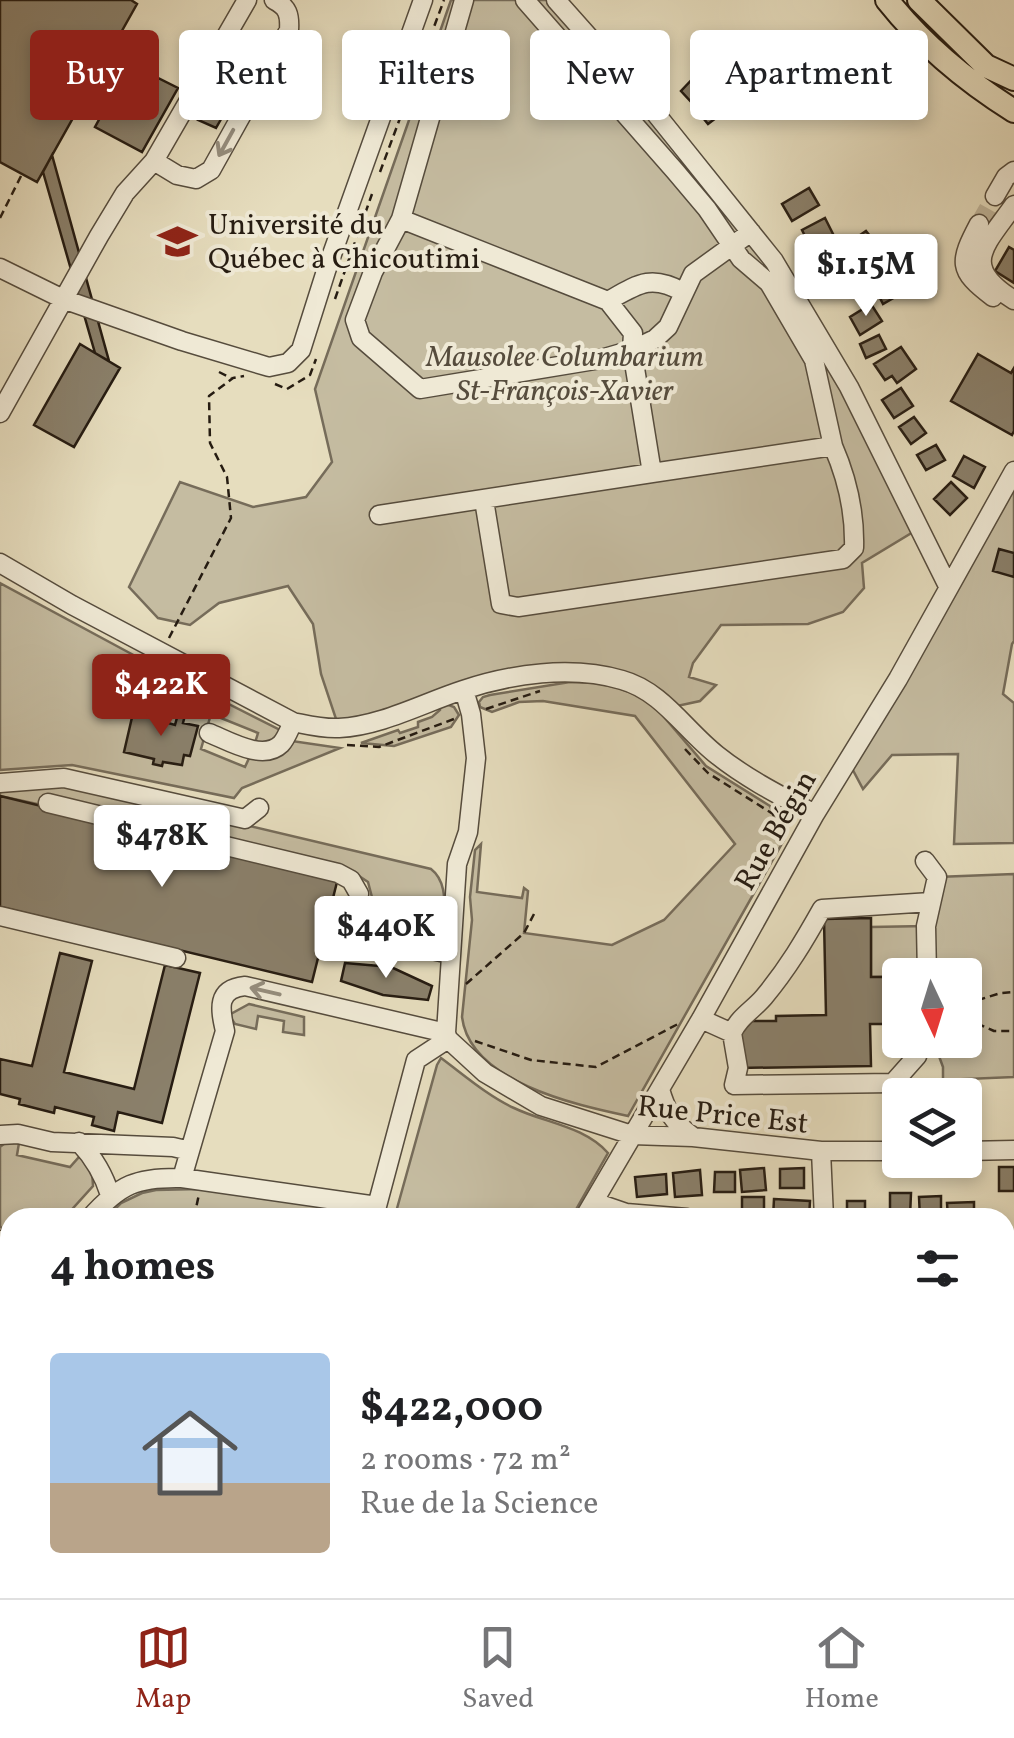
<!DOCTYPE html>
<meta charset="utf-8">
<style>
body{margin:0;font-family:Vollkorn,serif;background:#f2f2f2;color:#202124;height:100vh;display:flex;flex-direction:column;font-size:38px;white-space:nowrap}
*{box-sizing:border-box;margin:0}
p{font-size:32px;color:#757577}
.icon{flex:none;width:55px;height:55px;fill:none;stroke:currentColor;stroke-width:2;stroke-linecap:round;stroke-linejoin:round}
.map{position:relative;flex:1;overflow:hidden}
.side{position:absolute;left:0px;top:1208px;width:1015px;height:392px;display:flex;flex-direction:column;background:#fff;border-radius:30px 30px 0 0;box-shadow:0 5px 15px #0003}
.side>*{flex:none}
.guide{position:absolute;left:30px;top:30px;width:955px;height:90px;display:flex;gap:20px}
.needle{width:65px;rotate:176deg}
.buttons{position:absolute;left:882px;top:958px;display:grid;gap:20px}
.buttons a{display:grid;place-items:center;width:100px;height:100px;border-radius:10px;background:#fff;box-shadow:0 5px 15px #0003;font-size:50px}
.price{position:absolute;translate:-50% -85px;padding:0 22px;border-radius:10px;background:#fff;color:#222;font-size:32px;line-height:65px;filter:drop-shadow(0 2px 5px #0008)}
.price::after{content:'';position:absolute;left:50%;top:60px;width:30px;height:22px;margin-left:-15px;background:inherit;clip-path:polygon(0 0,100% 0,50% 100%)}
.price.current{background:#8f2418;color:#fff}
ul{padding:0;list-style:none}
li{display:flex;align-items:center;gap:30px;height:250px;padding:0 50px}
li+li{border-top:2px solid #e0e0e0}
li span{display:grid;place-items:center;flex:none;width:280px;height:200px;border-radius:10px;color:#555}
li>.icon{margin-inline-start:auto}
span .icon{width:120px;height:120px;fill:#fffc;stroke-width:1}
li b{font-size:42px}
h2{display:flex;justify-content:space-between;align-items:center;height:120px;padding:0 50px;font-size:42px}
.tag{padding:0 35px;border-radius:10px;background:#fff;box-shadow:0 5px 15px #0003;font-size:35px;line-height:90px}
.tag.current{background:#8f2418;color:#fff}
.menu{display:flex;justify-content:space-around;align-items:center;height:140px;border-top:2px solid #e0e0e0;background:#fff;font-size:28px;color:#757577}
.menu a{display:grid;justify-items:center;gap:5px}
.menu .current{color:#8f2418}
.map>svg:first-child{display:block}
</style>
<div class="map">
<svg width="1014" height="1598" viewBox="0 0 1014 1598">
<rect width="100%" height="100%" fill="#e6ddbe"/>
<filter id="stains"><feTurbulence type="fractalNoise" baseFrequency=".002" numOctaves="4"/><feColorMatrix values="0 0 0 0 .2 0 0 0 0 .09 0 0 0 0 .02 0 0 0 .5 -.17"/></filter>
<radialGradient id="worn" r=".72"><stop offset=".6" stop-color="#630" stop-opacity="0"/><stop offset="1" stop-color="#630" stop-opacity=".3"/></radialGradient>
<path fill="#c5bca1" stroke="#766c5a" stroke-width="2.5" d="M451,0H559L774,261L918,529L862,563L864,588L843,612L808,624L721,625L693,663L689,677L716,685L700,701L668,708L647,691L548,674L339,728L321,674L313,624L288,586L219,603L190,625L158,618L129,587L180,482L253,507L306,497L332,462L315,389Z
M1014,471V641L1012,644L1003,694L1014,703V843L954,844L958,754L892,755L863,789L847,759Z
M0,583L152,665L282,731L271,745L255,743L258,733L211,714L201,749L245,767L250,756L292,741L340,748L242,788L234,798L72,765L0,770Z
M570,682L597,683L619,688L639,696L658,710L706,766L770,806L784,840L628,1116C576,1105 470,1082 462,1017L472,920L470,897L475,850L481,844L477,892L522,898L524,888L528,891L524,933L612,945L664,920L735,844L635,716L543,701L519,702L492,712L480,707L479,702L483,697L490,695Z
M446,704L454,707L459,715L451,727L394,746L361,743L398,730L400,733L418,727V722L432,717L440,710V706Z
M73,784L431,869C448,882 444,907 445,927L435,937L379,924L368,882L353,872L0,796V790Z
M1014,874V1077L943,1080V1067L933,1040H965V975L871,977V927L926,926L937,877Z
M249,1004L304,1017V1035L283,1032L284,1021L258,1016L256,1029L235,1024L229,1015Z
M441,1058C464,1075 488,1096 514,1108C545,1123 584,1126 608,1153L574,1213L564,1217L118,1218L114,1210L121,1203L142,1193L156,1190L200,1189L389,1216L396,1212L437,1065Z
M5,1143H19L17,1155L70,1167L79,1157L83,1158L92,1171L93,1186L65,1217L10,1218V1238L0,1226V1147Z"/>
<path fill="#8a806b" stroke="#261c12" stroke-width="2.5" d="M0,0H131L137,4L37,182L0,162Z
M245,38L262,47L216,128L198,120Z
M130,71L155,86L158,78L178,88L142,152L95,127L107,105L86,95L93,81L118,94Z
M700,71L713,84L693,104L681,91Z
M720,88L733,105L708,124L695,108Z
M52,155L109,361L95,353L43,172Z
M809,188L819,205L792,221L782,204Z
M825,218L835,238L812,250L802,230Z
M866,231L878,246L862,258L850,242Z
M836,245L846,263L824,276L814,257Z
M1009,247L1014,250V283L995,271Z
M895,280L902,293L883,304L876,290Z
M871,304L882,321L860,335L850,317Z
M879,335L886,349L866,358L860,344Z
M80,344L120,368L74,447L34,425Z
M901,347L916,369L897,383L892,376L885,380L874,364Z
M978,354L1011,373L1014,368V431L1012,435L951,401Z
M901,388L913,406L894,418L882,400Z
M914,417L926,433L911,444L899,427Z
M936,445L945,460L926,470L917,455Z
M964,456L985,467L974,488L953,476Z
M951,482L967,498L950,515L934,499Z
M999,549L1014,553V577L993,571Z
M133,713L175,725L178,714L185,715L183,723L198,726L190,756L184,755L182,765L163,762L162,766L153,764L154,759L124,752Z
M0,796L338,878L312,982L0,907Z
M871,918V977H900V1024H870L871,1066L738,1068L737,1021H776V1016L826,1015L824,919Z
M60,953L92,961L64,1072L134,1089L165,965L200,973L162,1123L118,1112L114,1131L92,1125L94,1117L55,1107L54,1113L19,1104L20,1099L0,1094V1059L32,1066Z
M345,963L391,967L432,986L428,1000L383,995L341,981Z
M999,1167H1014V1191H999Z
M764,1168L766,1190L742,1192L740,1170Z
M804,1168V1188H780V1169Z
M700,1170L702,1195L675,1197L673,1173Z
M715,1172H735V1192H714Z
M666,1174L667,1194L637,1197L635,1177Z
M890,1193H911L910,1217L890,1216Z
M941,1196V1218H920L919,1197Z
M742,1197H764V1213H742Z
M774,1199L810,1201L809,1218H773Z
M847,1201H865V1218H847Z
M974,1202V1218H948L947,1203Z
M1008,1579L1014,1580V1598H850V1590H945V1595H958L961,1591L1005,1590V1581Z
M734,1590H806L805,1598H733Z"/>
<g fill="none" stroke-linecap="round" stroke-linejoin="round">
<path stroke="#c0b69c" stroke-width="18" stroke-dasharray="18 9" stroke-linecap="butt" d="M979,224L995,196"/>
<defs>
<path id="minor" d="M464,0L401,219L373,272L355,320L361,338L420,389L601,359L632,350L633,333L608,301
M525,0L675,171L707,209L741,259L769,283L814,360L833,446
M556,0L644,99L774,261L849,387L949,588
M154,161L177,175L196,179L211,170L289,30C290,15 288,7 274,0
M995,196L1006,177L1014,171
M1014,205C985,246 959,266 1014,300
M401,219L608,301C638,284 651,274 683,292
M979,224C959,262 957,270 993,297
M0,268L63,299L182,341L269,367L288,363L301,350L326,271L423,0
M0,413L99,236L125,193L154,161L247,0
M484,500L501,604L518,607L843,559L854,548C855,514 847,478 833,446L652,473
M379,515L652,473L632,350L655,339L668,327L693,274L751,232
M0,563L72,605L293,722C308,725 323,729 339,728C381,726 423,703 463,690C511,674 571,665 622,680C662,691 685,730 717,755C747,779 781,796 815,814
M209,733C227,740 263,762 281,744C286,739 290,728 293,722
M0,783L64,778L245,819L259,808
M48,803L338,873L351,880L359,894L355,912L361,925L372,937L450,954
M925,861L937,877L926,926L927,975
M0,916L176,958
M701,1019L732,1033L738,1068L734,1085L893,1083L917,1056L922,1040
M446,1033L457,864L468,832L476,758L471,714L464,690
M732,1033C739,1017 753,1010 764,997C788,968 804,941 822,909L931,902
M660,1089C666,1111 673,1122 692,1136
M0,1135L18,1134L52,1142L173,1147L190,1151
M79,1142C93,1157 104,1175 110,1195
M821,1151L824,1218
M965,1151L1014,1150
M182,1178L225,1031C220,1009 216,989 245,986L446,1033L448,1039L485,1073L541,1106L632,1135L693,1137L821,1151H900
M594,1202L626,1213L687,1218
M90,1218C120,1184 137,1177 182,1178L377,1206L416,1060L448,1039
M584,1218L701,1019L815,814L898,679L1014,471
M0,1240L10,1253
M501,1590L520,1598
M634,1590L659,1598
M823,1590V1598
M8,1598L10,1575
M206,1598L211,1590
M377,1598L381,1590
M544,1598L546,1590"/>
<path id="major" d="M887,0C922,44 966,81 1014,111
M919,0L986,66L1014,79
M0,1329L10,1330
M1005,1461H1014"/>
</defs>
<use href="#minor" stroke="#564c3d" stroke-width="21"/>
<use href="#major" stroke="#261c12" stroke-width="26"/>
<path stroke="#261c12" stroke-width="2.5" stroke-dasharray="8 5" stroke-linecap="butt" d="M380,172L444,0
M0,218L22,174
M335,299L372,194
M219,372L231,378
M275,384L287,389L310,375L316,359
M169,638L231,518L227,477L210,443L209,396L233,378L244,376
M486,709L540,691
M347,745L379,747L454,719
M685,749L708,773L773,814L784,839
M466,984L524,933L534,914
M965,1004L1001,993L1014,992
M965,1018L994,1031H1014
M475,1041L531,1060L596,1067L678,1024
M194,1218L199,1194"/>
<use href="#minor" stroke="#efe9d5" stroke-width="18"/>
<use href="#major" stroke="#e6ddbe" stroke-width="22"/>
</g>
<defs><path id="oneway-shaft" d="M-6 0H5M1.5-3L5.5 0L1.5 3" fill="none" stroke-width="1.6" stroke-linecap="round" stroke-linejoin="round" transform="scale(2.5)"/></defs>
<g stroke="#958d7d">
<use href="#oneway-shaft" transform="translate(226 143) rotate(119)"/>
<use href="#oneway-shaft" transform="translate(265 991) rotate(-167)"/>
</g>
<defs>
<symbol id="university-bare" viewBox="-9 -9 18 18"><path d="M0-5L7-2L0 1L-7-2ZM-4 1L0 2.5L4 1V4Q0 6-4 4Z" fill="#8f2418" stroke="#efe9d5" stroke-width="2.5" paint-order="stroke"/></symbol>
</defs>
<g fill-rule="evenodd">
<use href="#university-bare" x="150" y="214" width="55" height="55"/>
</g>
<g text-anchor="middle" stroke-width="8" stroke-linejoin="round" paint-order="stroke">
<g font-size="30" fill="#261c12" stroke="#efe9d5" text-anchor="start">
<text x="208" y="234">Université du<tspan x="208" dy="34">Québec à Chicoutimi</tspan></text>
</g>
<g font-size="30" font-style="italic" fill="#564c3d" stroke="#efe9d5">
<text x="565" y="366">Mausolee Columbarium<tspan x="565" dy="34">St-François-Xavier</tspan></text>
</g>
<g font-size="30" fill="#261c12" stroke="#efe9d5">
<text transform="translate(775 830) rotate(-60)" y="10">Rue Bégin</text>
<text transform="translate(723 1114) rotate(6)" y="10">Rue Price Est</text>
</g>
</g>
<rect width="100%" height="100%" filter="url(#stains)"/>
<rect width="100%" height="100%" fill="url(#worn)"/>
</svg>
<div class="buttons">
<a><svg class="needle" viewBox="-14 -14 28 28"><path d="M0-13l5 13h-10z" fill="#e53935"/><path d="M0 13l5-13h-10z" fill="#757577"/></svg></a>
<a><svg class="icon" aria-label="layers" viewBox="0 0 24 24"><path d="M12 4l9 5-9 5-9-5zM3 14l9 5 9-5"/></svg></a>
</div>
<b class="price" style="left:866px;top:319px">$1.15M</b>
<b class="price current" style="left:161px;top:739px">$422K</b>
<b class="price" style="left:162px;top:890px">$478K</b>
<b class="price" style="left:386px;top:981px">$440K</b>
<div class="guide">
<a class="tag current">Buy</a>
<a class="tag">Rent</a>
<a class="tag">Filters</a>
<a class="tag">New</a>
<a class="tag">Apartment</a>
</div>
<section class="side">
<h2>4 homes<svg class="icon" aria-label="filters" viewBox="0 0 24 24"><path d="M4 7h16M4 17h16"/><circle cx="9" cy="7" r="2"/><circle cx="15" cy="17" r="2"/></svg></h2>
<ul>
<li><span style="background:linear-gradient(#a9c7e8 65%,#b9a48a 0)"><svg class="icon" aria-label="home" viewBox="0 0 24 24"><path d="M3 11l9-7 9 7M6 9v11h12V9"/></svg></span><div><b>$422,000</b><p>2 rooms · 72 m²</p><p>Rue de la Science</p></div></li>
</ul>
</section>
</div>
<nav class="menu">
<a class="current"><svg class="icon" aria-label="map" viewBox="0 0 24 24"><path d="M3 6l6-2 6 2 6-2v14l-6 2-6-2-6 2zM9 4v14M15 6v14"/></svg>Map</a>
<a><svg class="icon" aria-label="saved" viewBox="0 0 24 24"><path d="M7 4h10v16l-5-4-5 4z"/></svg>Saved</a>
<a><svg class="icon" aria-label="home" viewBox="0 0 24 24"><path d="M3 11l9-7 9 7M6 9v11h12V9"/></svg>Home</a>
</nav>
